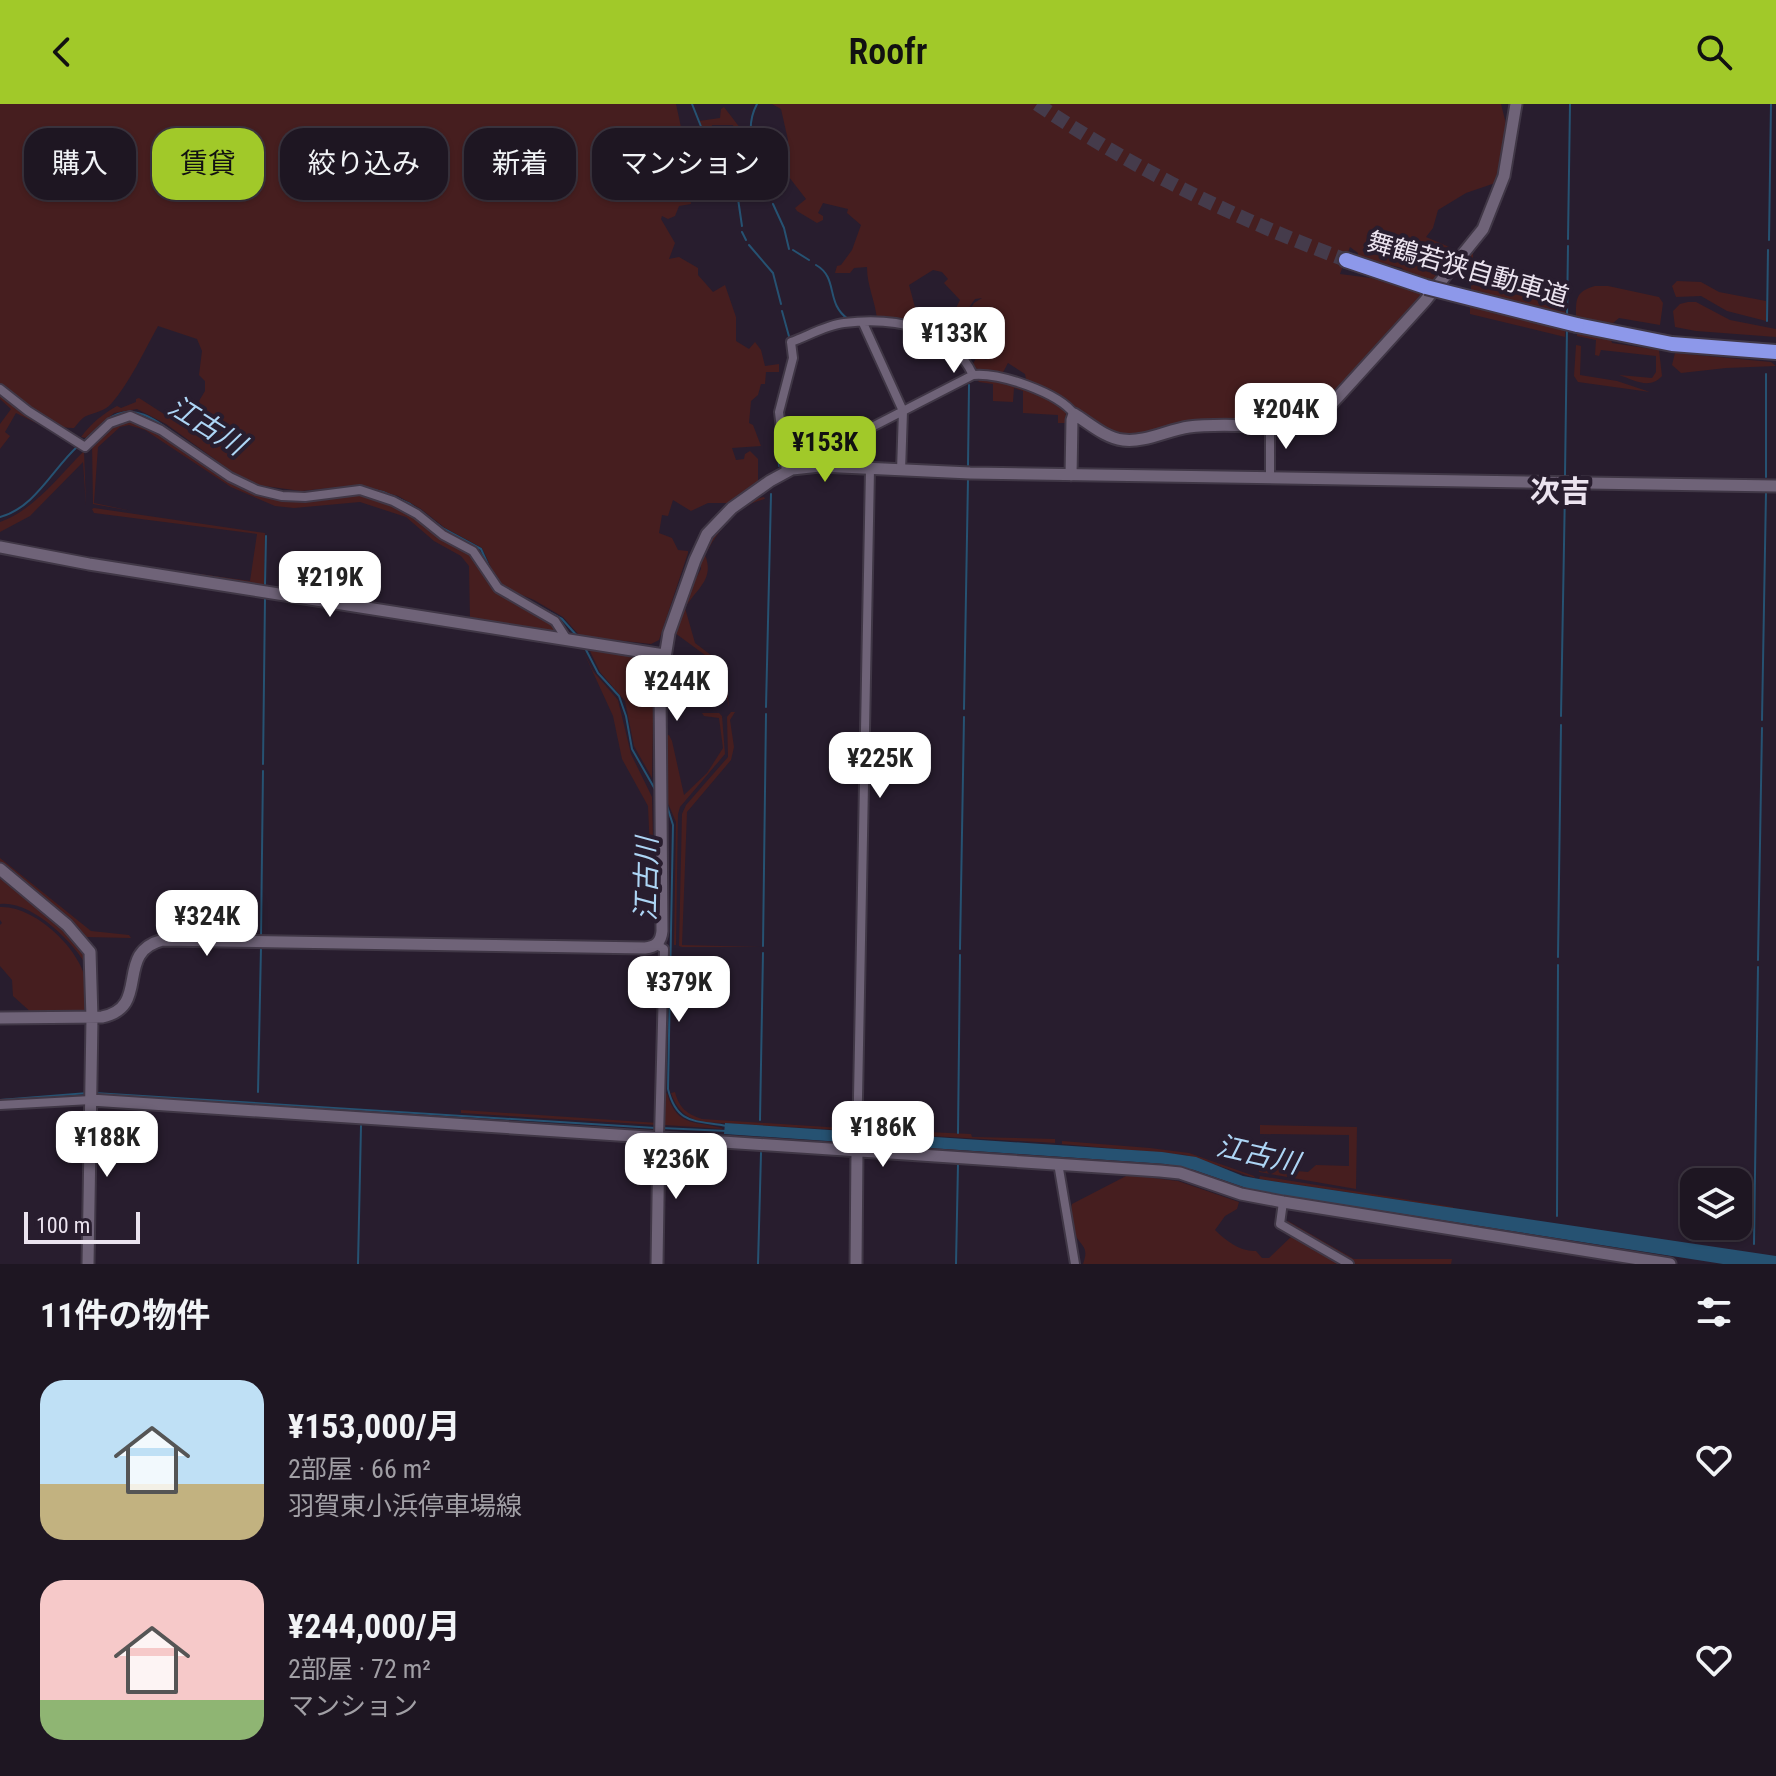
<!DOCTYPE html>
<html lang="ja">
<meta charset="utf-8">
<style>
body{margin:0;font-family:"Roboto Condensed","Noto Sans JP",sans-serif;background:#261f2a;color:#f1f3f6;height:100vh;display:flex;flex-direction:column;font-size:30px;white-space:nowrap}
*{box-sizing:border-box;margin:0}
p{font-size:26px;color:#a19fa5}
.icon{flex:none;width:44px;height:44px;fill:none;stroke:currentColor;stroke-width:2;stroke-linecap:round;stroke-linejoin:round}
.map{position:relative;height:1160px;overflow:hidden}
.drawer{display:flex;flex-direction:column;background:#1e1622;flex:1}
.drawer>*{flex:none}
.guide{position:absolute;left:24px;top:24px;width:800px;height:72px;display:flex;gap:16px}
.fabs{position:absolute;left:1680px;top:1064px;display:grid;gap:16px}
.fabs a{display:grid;place-items:center;width:72px;height:72px;border-radius:16px;background:#1e1622;box-shadow:0 2px 6px #0004,0 0 0 2px #3c3540;font-size:40px}
.scale{position:absolute;left:24px;bottom:20px;width:116px;box-sizing:border-box;padding-left:8px;border:4px solid #ebe3ef;border-top:0;font-size:22px;line-height:28px;white-space:nowrap;color:#ebe3ef;-webkit-text-stroke:6px #281d2e;paint-order:stroke}
.price{position:absolute;translate:-50% -68px;padding:0 18px;border-radius:16px;background:#fff;color:#222;font-size:26px;line-height:52px;filter:drop-shadow(0 2px 4px #0008)}
.price::after{content:'';position:absolute;left:50%;top:48px;width:24px;height:18px;margin-left:-12px;background:inherit;clip-path:polygon(0 0,100% 0,50% 100%)}
.price.current{background:#a1c929;color:#111}
ul{padding:0;list-style:none}
li{display:flex;align-items:center;gap:24px;height:200px;padding:0 40px}
li span{display:grid;place-items:center;flex:none;width:224px;height:160px;border-radius:24px;color:#555}
li>.icon{margin-inline-start:auto}
span .icon{width:96px;height:96px;fill:#fffc;stroke-width:1}
li b{font-size:34px}
h2{display:flex;justify-content:space-between;align-items:center;height:96px;padding:0 40px;font-size:34px}
.chip{padding:0 28px;border-radius:24px;background:#1e1622;box-shadow:0 2px 6px #0004,0 0 0 2px #3c3540;font-size:28px;line-height:72px}
.chip.current{background:#a1c929;color:#111}
header{display:flex;justify-content:space-between;align-items:center;height:104px;padding:0 40px;background:#a1c929;color:#111;font-size:36px;font-weight:600}
.map>svg:first-child{display:block}
</style>
<header><svg class="icon" aria-label="back" viewBox="0 0 24 24"><path d="M15 5l-7 7 7 7"/></svg>Roofr<svg class="icon" aria-label="search" viewBox="0 0 24 24"><circle cx="10" cy="10" r="6"/><path d="M15 15l6 6"/></svg></header>
<div class="map">
<svg width="1776" height="1160" viewBox="0 0 1776 1160">
<rect width="100%" height="100%" fill="#281d2e"/>
<path fill="#461e1f" d="M0,0H676L684,37L691,50L688,52L703,88L690,92L691,100L679,102L675,112L668,115L662,112L661,115L675,139L669,155L679,153L698,164V171L713,188L725,181L736,213V237L749,245L755,238L761,246L765,262L779,260V268H766L765,280H761L758,291L751,297L749,319L753,321L761,342L732,344L736,356L744,355L745,350L750,347L758,355V377L727,399H708L691,407L673,396L668,412L662,411L659,429L672,434L678,446L688,447V449L659,536L651,540L580,532L563,513L534,496L510,486L497,476L482,444L445,424L421,405L398,392L359,381L301,387L257,381L231,367L166,320L137,305L114,309L86,334L81,333C91,319 103,310 117,302L121,304L136,298V295L139,294L198,332L212,323L205,313L199,297L205,287V277L199,271L202,247L197,235L158,222C143,249 130,278 111,300C103,309 89,309 83,314C79,317 77,321 74,324C48,325 20,297 0,281Z
M772,0H1501L1507,24L1498,78L1466,89L1438,106L1433,124L1426,133L1461,148L1436,179L1407,170L1402,164L1358,153V149L1350,143L1340,170L1371,174L1426,189L1325,302L1310,313L1276,316L1269,309L1263,317L1138,333L1114,332L1076,307L1062,294L1027,280L1025,270L1008,259L1001,272L971,263L978,251L986,256L995,243L987,232L969,228L963,233L956,229L974,199L982,194L975,195L963,212L955,206L960,196L944,179L948,175L942,168L933,166L909,181L919,218L877,215C875,196 867,182 867,163L854,164L850,169H835L837,162L841,161L852,146L861,121L847,109L848,105L823,99L818,109L823,112V116L817,119L797,107L795,104L806,95L789,73L776,48L786,44L788,36L781,5Z
M724,3L744,29H735L733,21H712L711,30L706,31L699,17L720,14L721,5Z
M1480,140L1473,149V156L1566,184L1565,212L1471,190V146Z
M1677,177L1701,178L1719,188L1766,197V217L1727,207L1701,192L1676,193L1672,182Z
M1595,182H1608L1659,193L1663,199L1660,221L1619,214L1613,219L1576,214C1576,195 1575,188 1595,182Z
M1688,198H1696L1730,216L1776,225V233L1696,227L1675,223L1673,207L1680,200Z
M1470,202L1565,224V233L1470,210Z
M1577,228L1611,235L1612,239L1659,246L1662,272C1650,286 1634,276 1619,271L1652,274L1656,268V252L1601,246L1599,252L1595,251L1596,236L1577,232Z
M1576,241L1581,242L1580,271L1617,277L1650,288L1578,278L1574,272Z
M1675,249L1771,258L1776,262L1726,264L1681,269L1672,261Z
M976,274C1005,274 1040,287 1064,302L1068,319H1058V311L1023,309V287L1014,284L1013,298L993,297V280L979,278Z
M0,288L54,328L16,309L5,328L10,332L0,345V320L11,305L0,295Z
M131,313L272,392L360,388L393,398L467,446L485,470L554,518L559,529L470,515L469,462L461,452L434,437L406,413L360,398L294,404L275,402L231,383L145,326L129,321L120,323L98,343L94,399L132,407L93,400L92,339L105,324Z
M84,347L86,402L83,358L30,412L0,428V418C34,406 59,372 84,347Z
M764,393L765,395C738,400 717,428 705,451C715,476 696,485 685,504L695,539L724,561L729,604L720,562L675,529L687,491L701,465L700,454L710,436L739,406L755,395Z
M94,404L265,429L264,483L105,459L106,457L250,477L257,430L94,409L92,405Z
M580,540L593,567L618,596L631,650L652,693L654,778L651,769L648,702L622,655L613,612Z
M588,543L648,551L654,563L652,674L634,642L625,597L600,568Z
M731,608H735L730,616L734,643L731,656L687,708L682,841L761,843H682L679,842L682,710L686,701L728,653L727,613Z
M702,609H719L722,612L725,650L680,703L678,710L676,841H674L676,718L664,690V632L669,631L672,637L684,691L707,669L723,644L719,614L704,612Z
M0,754L91,827L129,831L131,834L86,833L0,761Z
M0,769C26,791 84,830 88,864C74,838 31,796 0,800Z
M0,803C41,801 104,865 84,907L69,910H33L13,892L12,876L0,862V821L2,819L0,816Z
M675,988C679,1004 687,1010 702,1015L857,1025V1027L703,1018C685,1014 677,1005 671,989Z
M667,989C677,1026 699,1016 724,1025L664,1021V990Z
M461,1006L658,1019L657,1021L461,1009Z
M1260,1021L1357,1023L1356,1085L1259,1068L1260,1059H1292L1297,1067L1308,1068L1316,1061L1349,1062V1031L1260,1030Z
M862,1025L971,1030L972,1033L1055,1035V1039L862,1028Z
M1062,1037L1150,1044L1189,1049L1254,1072L1255,1074L1186,1051L1062,1040Z
M861,1039L1054,1051L863,1041Z
M1128,1071L1178,1077L1239,1098L1237,1105L1225,1112L1215,1126C1226,1137 1241,1148 1256,1147L1262,1154H1269L1293,1131L1346,1160H1083C1090,1141 1080,1143 1074,1128C1071,1121 1070,1108 1072,1100Z
M1260,1072L1453,1103V1104L1259,1075Z
M1258,1087L1452,1116V1118L1273,1092Z
M1288,1117L1354,1155H1452L1451,1160H1355L1336,1147L1287,1121Z"/>
<path fill="#265272" d="M725,1019L1162,1048L1196,1053L1243,1072L1259,1075L1776,1152V1160H1723L1255,1087L1194,1066L1165,1060L724,1030Z"/>
<g fill="none" stroke-linecap="round" stroke-linejoin="round">
<path stroke="#265272" stroke-width="2" d="M692,0L706,35L737,88L742,122
M757,0C740,31 761,63 774,91
M773,100L784,124L789,145
M742,128L746,136
M1568,135L1570,0
M1769,136L1771,0
M749,141L773,169L781,200
M793,146L809,156
M816,161C839,174 825,199 848,215
M782,207L790,236
M1567,213L1568,142
M1767,217L1768,146
M924,222L948,235
M776,317L779,362
M83,338C91,331 98,323 107,316C134,296 159,318 181,335
M968,361L969,281
M1565,371L1567,223
M1766,373V270
M360,383L383,388L410,400L444,425L481,445L489,463
M333,385L354,383
M0,413C35,404 53,364 78,342
M265,481L266,432
M515,490L562,515L578,533
M584,542L598,569L619,592L626,612L632,645L656,687
M766,603L771,390
M964,605L968,375
M1561,612L1565,384
M1762,616L1766,388
M263,660L265,494
M667,702L673,721L668,985C677,1022 697,1016 727,1022
M261,832L263,667
M763,842L766,610
M960,845L964,613
M1558,853L1561,621
M1758,856L1762,624
M258,988L261,843
M94,989L655,1024
M0,996L88,989
M760,1016L763,849
M661,1024L727,1027
M958,1029L960,851
M1557,1112L1558,861
M1754,1140L1758,863
M358,1160L361,1022
M758,1160L761,1049
M956,1160L958,1060"/>
<path stroke="#453b4b" stroke-width="14" stroke-dasharray="14 7" stroke-linecap="butt" d="M1037,0C1134,65 1236,115 1346,156"/>
<defs>
<path id="street" d="M863,219L903,307L901,367
M0,285L28,307L85,343L110,319L130,312L161,326L230,373L257,386L282,392L305,393L360,386L393,397L417,410L443,431L473,447L498,484L555,517L566,534
M820,362L822,352L837,341L973,271
M786,367L779,308L793,254L791,238C808,232 826,221 844,219C893,213 950,222 973,271C999,268 1059,289 1074,310
M1270,374V319
M657,841L664,845L659,1033
M0,1001L91,996
M857,1046L870,365
M1058,1059L1075,1160
M1283,1098L1280,1120L1349,1160"/>
<path id="secondary" d="M1071,371L1072,316L1074,310C1089,319 1105,334 1123,336C1144,339 1168,326 1189,323C1231,317 1293,331 1327,305L1425,197L1483,125L1504,72L1516,0
M0,443L89,460L664,551
M0,765L67,821L90,848L92,914L88,1160
M0,914L102,913C152,903 113,848 163,836L645,844C656,843 661,838 662,827L660,584L669,529L695,456L707,430L732,404L770,377L792,365L820,362L970,369L1776,382
M91,996L1160,1067L1180,1069L1241,1090L1283,1098L1670,1160
M657,1160L659,1033
M856,1160L857,1046"/>
<path id="highway" d="M1346,156L1426,183
M1577,221L1672,240L1776,248"/>
</defs>
<use href="#street" stroke="#403746" stroke-width="12"/>
<use href="#secondary" stroke="#403746" stroke-width="15"/>
<use href="#highway" stroke="#403746" stroke-width="18"/>
<use href="#street" stroke="#6f6378" stroke-width="8"/>
<use href="#secondary" stroke="#6f6378" stroke-width="11"/>
<use href="#highway" stroke="#8d98ea" stroke-width="14"/>
<defs>
<path id="highway-bridge" d="M1426,183L1577,221"/>
</defs>
<use href="#highway-bridge" stroke="#403746" stroke-width="18" stroke-linecap="butt"/>
<use href="#highway-bridge" stroke="#8d98ea" stroke-width="14"/>
</g>
<g text-anchor="middle" stroke-width="8" stroke-linejoin="round" paint-order="stroke">
<g font-size="26" fill="#ebe3ef" stroke="#281d2e">
<text transform="translate(1468 165) rotate(16)" y="9">舞鶴若狭自動車道</text>
</g>
<g font-size="28" font-style="italic" fill="#add5f5" stroke="#281d2e">
<text transform="translate(207 321) rotate(32)" y="10">江古川</text>
<text transform="translate(646 775) rotate(-89)" y="10">江古川</text>
<text transform="translate(1258 1050) rotate(13)" y="10">江古川</text>
</g>
<g font-size="30" font-weight="bold" fill="#ebe3ef" stroke="#281d2e">
<text x="1560" y="398">次吉</text>
</g>
</g>
</svg>
<div class="fabs">
<a><svg class="icon" aria-label="layers" viewBox="0 0 24 24"><path d="M12 4l9 5-9 5-9-5zM3 14l9 5 9-5"/></svg></a>
</div>
<div class="scale">100 m</div>
<b class="price" style="left:954px;top:271px">¥133K</b>
<b class="price" style="left:1286px;top:347px">¥204K</b>
<b class="price current" style="left:825px;top:380px">¥153K</b>
<b class="price" style="left:330px;top:515px">¥219K</b>
<b class="price" style="left:677px;top:619px">¥244K</b>
<b class="price" style="left:880px;top:696px">¥225K</b>
<b class="price" style="left:207px;top:854px">¥324K</b>
<b class="price" style="left:679px;top:920px">¥379K</b>
<b class="price" style="left:883px;top:1065px">¥186K</b>
<b class="price" style="left:107px;top:1075px">¥188K</b>
<b class="price" style="left:676px;top:1097px">¥236K</b>
<div class="guide">
<a class="chip">購入</a>
<a class="chip current">賃貸</a>
<a class="chip">絞り込み</a>
<a class="chip">新着</a>
<a class="chip">マンション</a>
</div>
</div>
<section class="drawer">
<h2>11件の物件<svg class="icon" aria-label="filters" viewBox="0 0 24 24"><path d="M4 7h16M4 17h16"/><circle cx="9" cy="7" r="2"/><circle cx="15" cy="17" r="2"/></svg></h2>
<ul>
<li><span style="background:linear-gradient(#bfe0f5 65%,#c2b280 0)"><svg class="icon" aria-label="home" viewBox="0 0 24 24"><path d="M3 11l9-7 9 7M6 9v11h12V9"/></svg></span><div><b>¥153,000/月</b><p>2部屋 · 66 m²</p><p>羽賀東小浜停車場線</p></div><svg class="icon" aria-label="heart" viewBox="0 0 24 24"><path d="M12 20l-8-8c-3-5 5-10 8-4 3-6 11-1 8 4z"/></svg></li>
<li><span style="background:linear-gradient(#f6c9c9 75%,#8fb573 0)"><svg class="icon" aria-label="home" viewBox="0 0 24 24"><path d="M3 11l9-7 9 7M6 9v11h12V9"/></svg></span><div><b>¥244,000/月</b><p>2部屋 · 72 m²</p><p>マンション</p></div><svg class="icon" aria-label="heart" viewBox="0 0 24 24"><path d="M12 20l-8-8c-3-5 5-10 8-4 3-6 11-1 8 4z"/></svg></li>
</ul>
</section>
